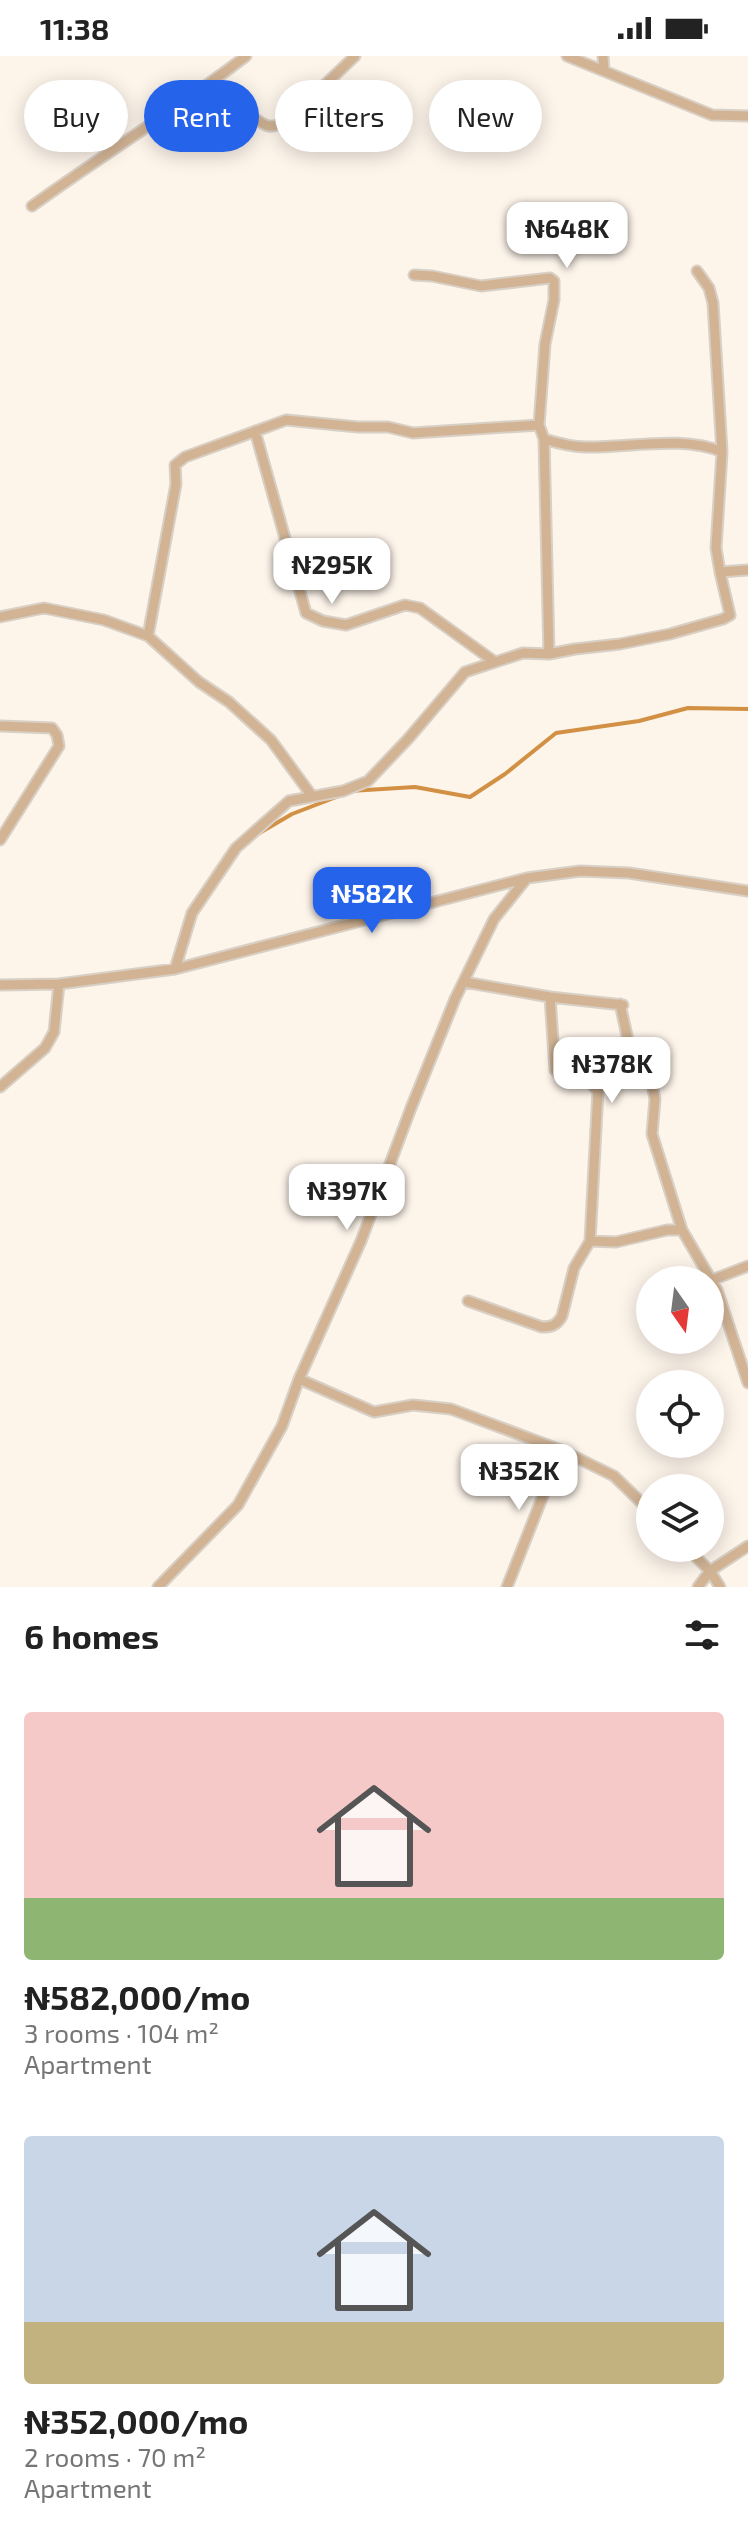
<!DOCTYPE html>
<meta charset="utf-8">
<style>
body{margin:0;font-family:"Exo 2",sans-serif;background:#f6f6f6;color:#222;height:100vh;display:flex;flex-direction:column;font-size:30px;white-space:nowrap}
*{box-sizing:border-box;margin:0}
p{font-size:26px;color:#767676}
.icon{flex:none;width:44px;height:44px;fill:none;stroke:currentColor;stroke-width:2;stroke-linecap:round;stroke-linejoin:round}
.map{position:relative;height:1531px;overflow:hidden}
.sheet{display:flex;flex-direction:column;background:#fff;flex:1}
.sheet>*{flex:none}
.top-card{position:absolute;left:24px;top:24px;width:700px;height:72px;display:flex;gap:16px}
.needle{width:52px;rotate:166deg}
.fabs{position:absolute;left:636px;top:1210px;display:grid;gap:16px}
.fabs a{display:grid;place-items:center;width:88px;height:88px;border-radius:50%;background:#fff;box-shadow:0 4px 20px #0003;font-size:40px}
.price{position:absolute;translate:-50% -68px;padding:0 18px;border-radius:16px;background:#fff;color:#222;font-size:26px;line-height:52px;filter:drop-shadow(0 2px 4px #0008)}
.price::after{content:'';position:absolute;left:50%;top:48px;width:24px;height:18px;margin-left:-12px;background:inherit;clip-path:polygon(0 0,100% 0,50% 100%)}
.price.selected{background:#2563eb;color:#fff}
ul{padding:0;list-style:none}
li{display:grid;align-content:center;gap:16px;height:424px;padding:0 24px}
li span{display:grid;place-items:center;height:248px;border-radius:8px;color:#555}
li>.icon{margin-inline-start:auto}
span .icon{width:144px;height:144px;fill:#fffc;stroke-width:1}
li b{font-size:34px}
h2{display:flex;justify-content:space-between;align-items:center;height:96px;padding:0 24px;font-size:34px}
.tag{padding:0 28px;border-radius:36px;background:#fff;box-shadow:0 4px 20px #0003;font-size:28px;line-height:72px}
.tag.selected{background:#2563eb;color:#fff}
.status{display:flex;justify-content:space-between;align-items:center;height:56px;padding:0 40px;background:#fff;direction:ltr}
.status svg{height:22px;fill:currentColor}
.map>svg:first-child{display:block}
</style>
<div class="status"><b>11:38</b><svg viewBox="0 0 49 12"><path d="M0 12V9h3v3zM5 12V6h3v6zM10 12V3h3v9zM15 12V0h3v12zM26 1h20v11H26zM47 4h2v5h-2z"/></svg></div>
<div class="map">
<svg width="748" height="1531" viewBox="0 0 748 1531">
<rect width="100%" height="100%" fill="#fdf4ea"/>
<g fill="none" stroke-linecap="round" stroke-linejoin="round">
<path stroke="#d29044" stroke-width="4" d="M350,735L415,731L470,741L505,718L556,677L639,665L688,652L748,653
M256,779L292,758L339,740"/>
<defs>
<path id="street" d="M567,0L712,59L748,60
M603,0L604,15
M213,25C221,34 259,69 269,70C276,71 282,67 288,64L355,0
M32,150C103,99 177,53 246,0
M697,215L709,232L713,247L722,396
M414,219L432,220L481,230L550,222L554,225V244L545,288L539,369
M255,375L306,557L323,565L346,569L405,549L420,552L495,606
M544,383L549,598
M0,561L44,552L104,564L148,580L199,626L229,646L271,684L312,740
M148,580L176,428L175,409L185,401L286,364L358,371H388L413,377L539,369L544,383C557,387 571,391 586,391C627,392 684,379 722,396L716,492L720,516L748,514
M0,670L52,672L57,679L59,690L0,784
M175,913L192,857L236,792L289,745L343,735L368,725L408,683L465,616L523,597L549,598L575,593L620,588L670,578L723,563L730,559L720,516
M464,926L550,941L623,949
M0,929L59,928L175,913L527,822L580,815L629,817L748,835
M550,941L555,1014L562,1021L587,1024L598,1035L590,1185
M620,948L628,984L651,1024L655,1043L652,1078L682,1174L717,1234L748,1327
M0,1031L45,992L54,976L59,928
M712,1224L748,1210
M468,1245L542,1271C552,1271 557,1269 562,1260L574,1212L590,1185L616,1186L667,1174H682
M299,1323L374,1356L413,1349L451,1353L561,1394L614,1420L650,1455
M687,1492L710,1515L748,1490
M158,1531L238,1449L282,1370L299,1323L361,1185L411,1052L455,943L494,863L527,822
M507,1531L561,1394
M698,1531L710,1515L720,1531"/>
</defs>
<use href="#street" stroke="#d8cfc5" stroke-width="13"/>
<use href="#street" stroke="#d2b495" stroke-width="9"/>
</g>
</svg>
<div class="fabs">
<a><svg class="needle" viewBox="-14 -14 28 28"><path d="M0-13l5 13h-10z" fill="#e53935"/><path d="M0 13l5-13h-10z" fill="#767676"/></svg></a>
<a><svg class="icon" aria-label="locate" viewBox="0 0 24 24"><circle cx="12" cy="12" r="6"/><path d="M12 2v4M12 18v4M2 12h4M18 12h4"/></svg></a>
<a><svg class="icon" aria-label="layers" viewBox="0 0 24 24"><path d="M12 4l9 5-9 5-9-5zM3 14l9 5 9-5"/></svg></a>
</div>
<b class="price" style="left:567px;top:214px">₦648K</b>
<b class="price" style="left:332px;top:550px">₦295K</b>
<b class="price selected" style="left:372px;top:879px">₦582K</b>
<b class="price" style="left:612px;top:1049px">₦378K</b>
<b class="price" style="left:347px;top:1176px">₦397K</b>
<b class="price" style="left:519px;top:1456px">₦352K</b>
<div class="top-card">
<a class="tag">Buy</a>
<a class="tag selected">Rent</a>
<a class="tag">Filters</a>
<a class="tag">New</a>
</div>
</div>
<section class="sheet">
<h2>6 homes<svg class="icon" aria-label="filters" viewBox="0 0 24 24"><path d="M4 7h16M4 17h16"/><circle cx="9" cy="7" r="2"/><circle cx="15" cy="17" r="2"/></svg></h2>
<ul>
<li><span style="background:linear-gradient(#f6c9c9 75%,#8fb573 0)"><svg class="icon" aria-label="home" viewBox="0 0 24 24"><path d="M3 11l9-7 9 7M6 9v11h12V9"/></svg></span><div><b>₦582,000/mo</b><p>3 rooms · 104 m²</p><p>Apartment</p></div></li>
<li><span style="background:linear-gradient(#c9d6e8 75%,#c2b280 0)"><svg class="icon" aria-label="home" viewBox="0 0 24 24"><path d="M3 11l9-7 9 7M6 9v11h12V9"/></svg></span><div><b>₦352,000/mo</b><p>2 rooms · 70 m²</p><p>Apartment</p></div></li>
</ul>
</section>
